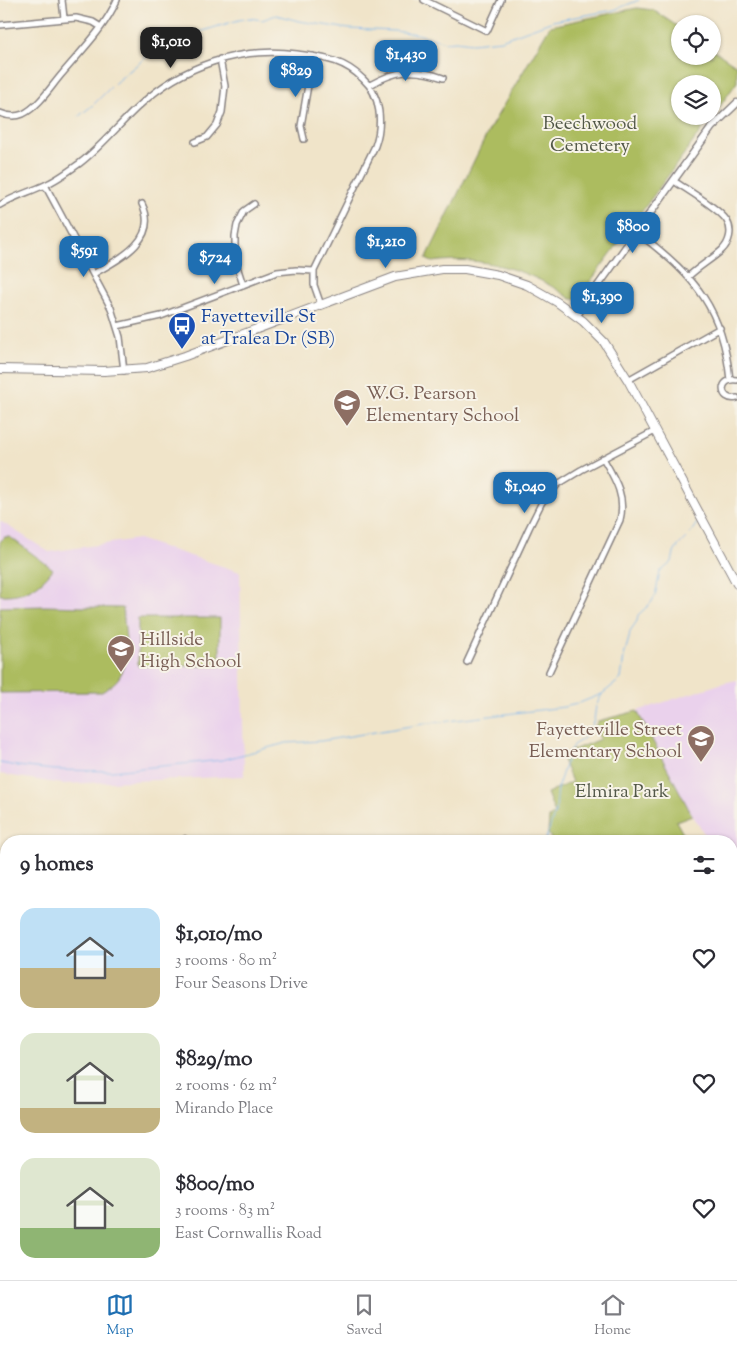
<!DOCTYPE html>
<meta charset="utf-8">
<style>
body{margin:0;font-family:"Sorts Mill Goudy",serif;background:#f7f7f7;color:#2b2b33;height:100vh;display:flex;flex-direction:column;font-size:19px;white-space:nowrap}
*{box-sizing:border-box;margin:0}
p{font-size:16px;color:#7c7c81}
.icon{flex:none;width:28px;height:28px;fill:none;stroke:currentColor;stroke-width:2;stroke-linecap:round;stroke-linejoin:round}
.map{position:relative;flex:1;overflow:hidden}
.details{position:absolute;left:0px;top:835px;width:738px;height:445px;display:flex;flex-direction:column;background:#fff;border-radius:20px 20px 0 0;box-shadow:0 1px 4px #0004}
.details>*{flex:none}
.fabs{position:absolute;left:671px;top:15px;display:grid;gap:10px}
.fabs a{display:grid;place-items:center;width:50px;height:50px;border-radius:50%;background:#fff;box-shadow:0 1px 4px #0004;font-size:25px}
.price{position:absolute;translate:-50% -42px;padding:0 11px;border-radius:10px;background:#1f6fb2;color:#fff;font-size:16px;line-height:32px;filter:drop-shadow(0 1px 2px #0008)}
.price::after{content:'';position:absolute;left:50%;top:30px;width:15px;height:11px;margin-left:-8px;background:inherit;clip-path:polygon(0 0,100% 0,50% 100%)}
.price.current{background:#222;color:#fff}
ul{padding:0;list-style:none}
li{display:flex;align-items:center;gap:15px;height:125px;padding:0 20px}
li span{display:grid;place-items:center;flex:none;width:140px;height:100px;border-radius:15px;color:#555}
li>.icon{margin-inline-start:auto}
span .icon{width:60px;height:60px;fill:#fffc;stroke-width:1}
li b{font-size:21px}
h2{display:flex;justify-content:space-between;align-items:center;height:60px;padding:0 20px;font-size:21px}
.dock{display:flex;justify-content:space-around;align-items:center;height:70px;border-top:1px solid #e1e1e2;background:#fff;font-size:14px;color:#7c7c81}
.dock a{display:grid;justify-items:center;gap:2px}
.dock .current{color:#1f6fb2}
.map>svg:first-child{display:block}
</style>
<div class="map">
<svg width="737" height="1280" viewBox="0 0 737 1280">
<rect width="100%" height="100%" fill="#f7f3e8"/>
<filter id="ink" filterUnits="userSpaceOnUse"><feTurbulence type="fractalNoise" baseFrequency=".02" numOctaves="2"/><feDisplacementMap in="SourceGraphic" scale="10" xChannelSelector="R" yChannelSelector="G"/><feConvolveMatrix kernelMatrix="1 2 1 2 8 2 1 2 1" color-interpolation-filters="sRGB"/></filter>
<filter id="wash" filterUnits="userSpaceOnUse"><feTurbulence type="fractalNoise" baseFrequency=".0096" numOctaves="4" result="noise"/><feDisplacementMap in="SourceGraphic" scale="20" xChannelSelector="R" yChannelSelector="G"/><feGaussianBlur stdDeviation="1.12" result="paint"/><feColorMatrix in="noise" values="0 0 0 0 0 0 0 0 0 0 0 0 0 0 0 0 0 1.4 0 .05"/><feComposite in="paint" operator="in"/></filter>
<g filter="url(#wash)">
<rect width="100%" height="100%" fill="#f0e4c9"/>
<path fill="#ead1ec" d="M0,521L49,552L138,539L240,572L244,776L63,784L0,774Z
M737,680V852L731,855V841H709L692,815L637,711L723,683Z
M731,1090L737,1095V1234L731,1241Z
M632,1274H707L704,1280H646Z"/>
<path fill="#acbc5f" stroke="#676f4d" d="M637,8L653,10L680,28V56H712L713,50L737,66V82L713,116L712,84H680V116H712L579,297L574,299H571C532,270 480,255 432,262L426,259L490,128L550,26Z
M4,537H10L53,569C39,588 23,596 0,595V542Z
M46,606L123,608C124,630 132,660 118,679C114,684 108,688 102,692L0,693V607Z
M138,618H220V666H138Z
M637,711L692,815L676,821L687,841H552L548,833L549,817L555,814L547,793L572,782L561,755L600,739L595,727L598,721Z"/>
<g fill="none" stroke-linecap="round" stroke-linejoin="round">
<path stroke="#79b4eb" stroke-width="1" d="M79,116L93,105L116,82L157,48L179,38L239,20L249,18L262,20L276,15L299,21L349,29L394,31L418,34L445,42L456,41L472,43L501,40L553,21L614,10L639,0
M0,763L17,766L54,770L112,771L222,760L286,743L321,741L423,724L564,707L577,704L602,694
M545,841L556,810L558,786L569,753L573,745L583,739L589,732L594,720L596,706L602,694L621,679L624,656L629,638L630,631L637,621L638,615L651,603L655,596L660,572L672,562L674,553L678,546L689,535L697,523
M551,1274L553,1280"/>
</g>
</g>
<g filter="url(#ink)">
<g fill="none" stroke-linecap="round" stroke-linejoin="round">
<defs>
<path id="minor" d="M62,0L64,18
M424,0L487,31L501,0
M0,25L76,18L93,22L101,27
M370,85C396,70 414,68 443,78
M0,113C7,116 16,117 23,114C39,106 50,88 61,75C81,51 104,29 117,0
M304,139L301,126L313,56
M195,142L207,137L217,125L222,112L225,86L220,59
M674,181C687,190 720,209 727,221C733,231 729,243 722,250C711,260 698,267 688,277
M45,185L111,308L120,337L124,371
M0,205C14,196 30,192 45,185C57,180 69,171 80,163C102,146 120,123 140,105C182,66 240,46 297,54C324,58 343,59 363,79C381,95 383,124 375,146L314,271V285L321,305
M638,230L642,236C696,278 723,309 730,380
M93,274C118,260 160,240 142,204
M243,285L235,260V236L237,225L244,211L254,204
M117,326L161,316L277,272L296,270L314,271
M628,380L720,328
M737,380C718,377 719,402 737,398
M467,662L529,528L542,502L558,484L581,470L655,431
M549,672L620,520C626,496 615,479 603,458
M185,839L187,841
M731,906L737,903
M731,1008L737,1005
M0,1059L6,1062
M731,1080L737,1086
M0,1152L6,1156
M731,1252L737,1246
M0,1261L6,1264
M26,1274L40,1280
M264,1274L265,1280
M191,1280L214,1274
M711,1280L715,1274"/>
<path id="tertiary" d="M577,315L712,127L737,103"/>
<path id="secondary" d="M0,369L104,371L147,368L185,356L395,277L442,269H465L498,275L527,285L557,302L583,321L604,342L628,380L737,584"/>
</defs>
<use href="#minor" stroke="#898382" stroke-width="8"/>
<use href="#tertiary" stroke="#898382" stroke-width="9"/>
<use href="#secondary" stroke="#898382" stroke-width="10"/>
<use href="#minor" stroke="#fff" stroke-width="5"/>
<use href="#tertiary" stroke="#fff" stroke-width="6"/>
<use href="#secondary" stroke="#fff" stroke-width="8"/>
</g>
</g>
<defs>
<symbol id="bus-pin" viewBox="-11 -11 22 30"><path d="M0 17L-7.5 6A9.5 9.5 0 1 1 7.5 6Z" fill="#1a4fb4" stroke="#f7f3e8"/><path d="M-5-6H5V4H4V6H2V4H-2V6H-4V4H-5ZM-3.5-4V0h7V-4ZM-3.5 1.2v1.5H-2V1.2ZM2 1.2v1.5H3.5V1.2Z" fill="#fff"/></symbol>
<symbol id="school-pin" viewBox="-11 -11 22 30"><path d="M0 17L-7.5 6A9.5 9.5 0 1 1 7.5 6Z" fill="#8d6e63" stroke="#f7f3e8"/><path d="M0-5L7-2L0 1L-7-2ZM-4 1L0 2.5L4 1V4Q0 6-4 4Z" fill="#fff"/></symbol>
</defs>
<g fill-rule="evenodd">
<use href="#bus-pin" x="166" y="310" width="32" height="43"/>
<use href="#school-pin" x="331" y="387" width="32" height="43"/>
<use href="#school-pin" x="105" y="633" width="32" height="43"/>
<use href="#school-pin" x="685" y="723" width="32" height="43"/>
</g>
<g text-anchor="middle" stroke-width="4" stroke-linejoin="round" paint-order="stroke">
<g font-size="19" fill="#525848" stroke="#f7f3e8">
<text x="590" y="129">Beechwood<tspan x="590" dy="22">Cemetery</tspan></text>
<text x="622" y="797">Elmira Park</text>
</g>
<g font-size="19" fill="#164399" stroke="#f7f3e8" text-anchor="start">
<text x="201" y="322">Fayetteville St<tspan x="201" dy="22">at Tralea Dr (SB)</tspan></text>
</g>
<g font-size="19" fill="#785e54" stroke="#f7f3e8" text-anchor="start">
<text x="366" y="399">W.G. Pearson<tspan x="366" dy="22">Elementary School</tspan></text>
<text x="140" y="645">Hillside<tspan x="140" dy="22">High School</tspan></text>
<text x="682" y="735" text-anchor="end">Fayetteville Street<tspan x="682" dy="22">Elementary School</tspan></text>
</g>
</g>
</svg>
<div class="fabs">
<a><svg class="icon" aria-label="locate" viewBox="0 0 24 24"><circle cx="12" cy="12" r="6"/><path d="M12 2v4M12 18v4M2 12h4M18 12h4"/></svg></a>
<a><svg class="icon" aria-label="layers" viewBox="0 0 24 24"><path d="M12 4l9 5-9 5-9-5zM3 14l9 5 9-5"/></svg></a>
</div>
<b class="price current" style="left:171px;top:69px">$1,010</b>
<b class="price" style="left:406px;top:82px">$1,430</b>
<b class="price" style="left:296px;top:98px">$829</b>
<b class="price" style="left:633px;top:254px">$800</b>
<b class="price" style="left:386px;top:269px">$1,210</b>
<b class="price" style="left:84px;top:278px">$591</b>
<b class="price" style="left:215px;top:285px">$724</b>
<b class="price" style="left:602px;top:324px">$1,390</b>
<b class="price" style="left:525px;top:514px">$1,040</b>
<section class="details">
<h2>9 homes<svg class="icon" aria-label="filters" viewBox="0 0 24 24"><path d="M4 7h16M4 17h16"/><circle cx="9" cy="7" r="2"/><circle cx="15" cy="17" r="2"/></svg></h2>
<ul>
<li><span style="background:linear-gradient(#bfe0f5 60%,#c2b280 0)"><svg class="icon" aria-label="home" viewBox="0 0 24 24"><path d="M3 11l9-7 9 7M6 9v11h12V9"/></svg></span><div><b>$1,010/mo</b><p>3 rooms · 80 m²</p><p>Four Seasons Drive</p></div><svg class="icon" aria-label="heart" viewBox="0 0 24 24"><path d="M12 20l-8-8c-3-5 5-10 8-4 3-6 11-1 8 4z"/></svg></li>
<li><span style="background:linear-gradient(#dfe7d0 75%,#c2b280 0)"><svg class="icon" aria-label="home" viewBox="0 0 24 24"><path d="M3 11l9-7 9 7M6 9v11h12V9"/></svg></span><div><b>$829/mo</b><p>2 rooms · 62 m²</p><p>Mirando Place</p></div><svg class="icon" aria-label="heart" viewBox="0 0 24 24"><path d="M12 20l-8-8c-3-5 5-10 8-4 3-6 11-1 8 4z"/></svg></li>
<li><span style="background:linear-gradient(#dfe7d0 70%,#8fb573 0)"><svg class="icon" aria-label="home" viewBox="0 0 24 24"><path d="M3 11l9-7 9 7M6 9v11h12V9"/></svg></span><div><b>$800/mo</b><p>3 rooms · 83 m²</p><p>East Cornwallis Road</p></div><svg class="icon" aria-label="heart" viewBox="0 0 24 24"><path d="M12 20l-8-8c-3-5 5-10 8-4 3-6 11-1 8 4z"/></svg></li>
</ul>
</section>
</div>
<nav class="dock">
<a class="current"><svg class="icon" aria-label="map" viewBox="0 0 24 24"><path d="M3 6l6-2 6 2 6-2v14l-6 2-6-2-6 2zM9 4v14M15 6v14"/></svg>Map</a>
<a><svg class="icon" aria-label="saved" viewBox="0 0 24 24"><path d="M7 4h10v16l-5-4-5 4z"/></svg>Saved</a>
<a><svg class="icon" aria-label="home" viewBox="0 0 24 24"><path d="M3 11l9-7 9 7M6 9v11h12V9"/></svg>Home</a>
</nav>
